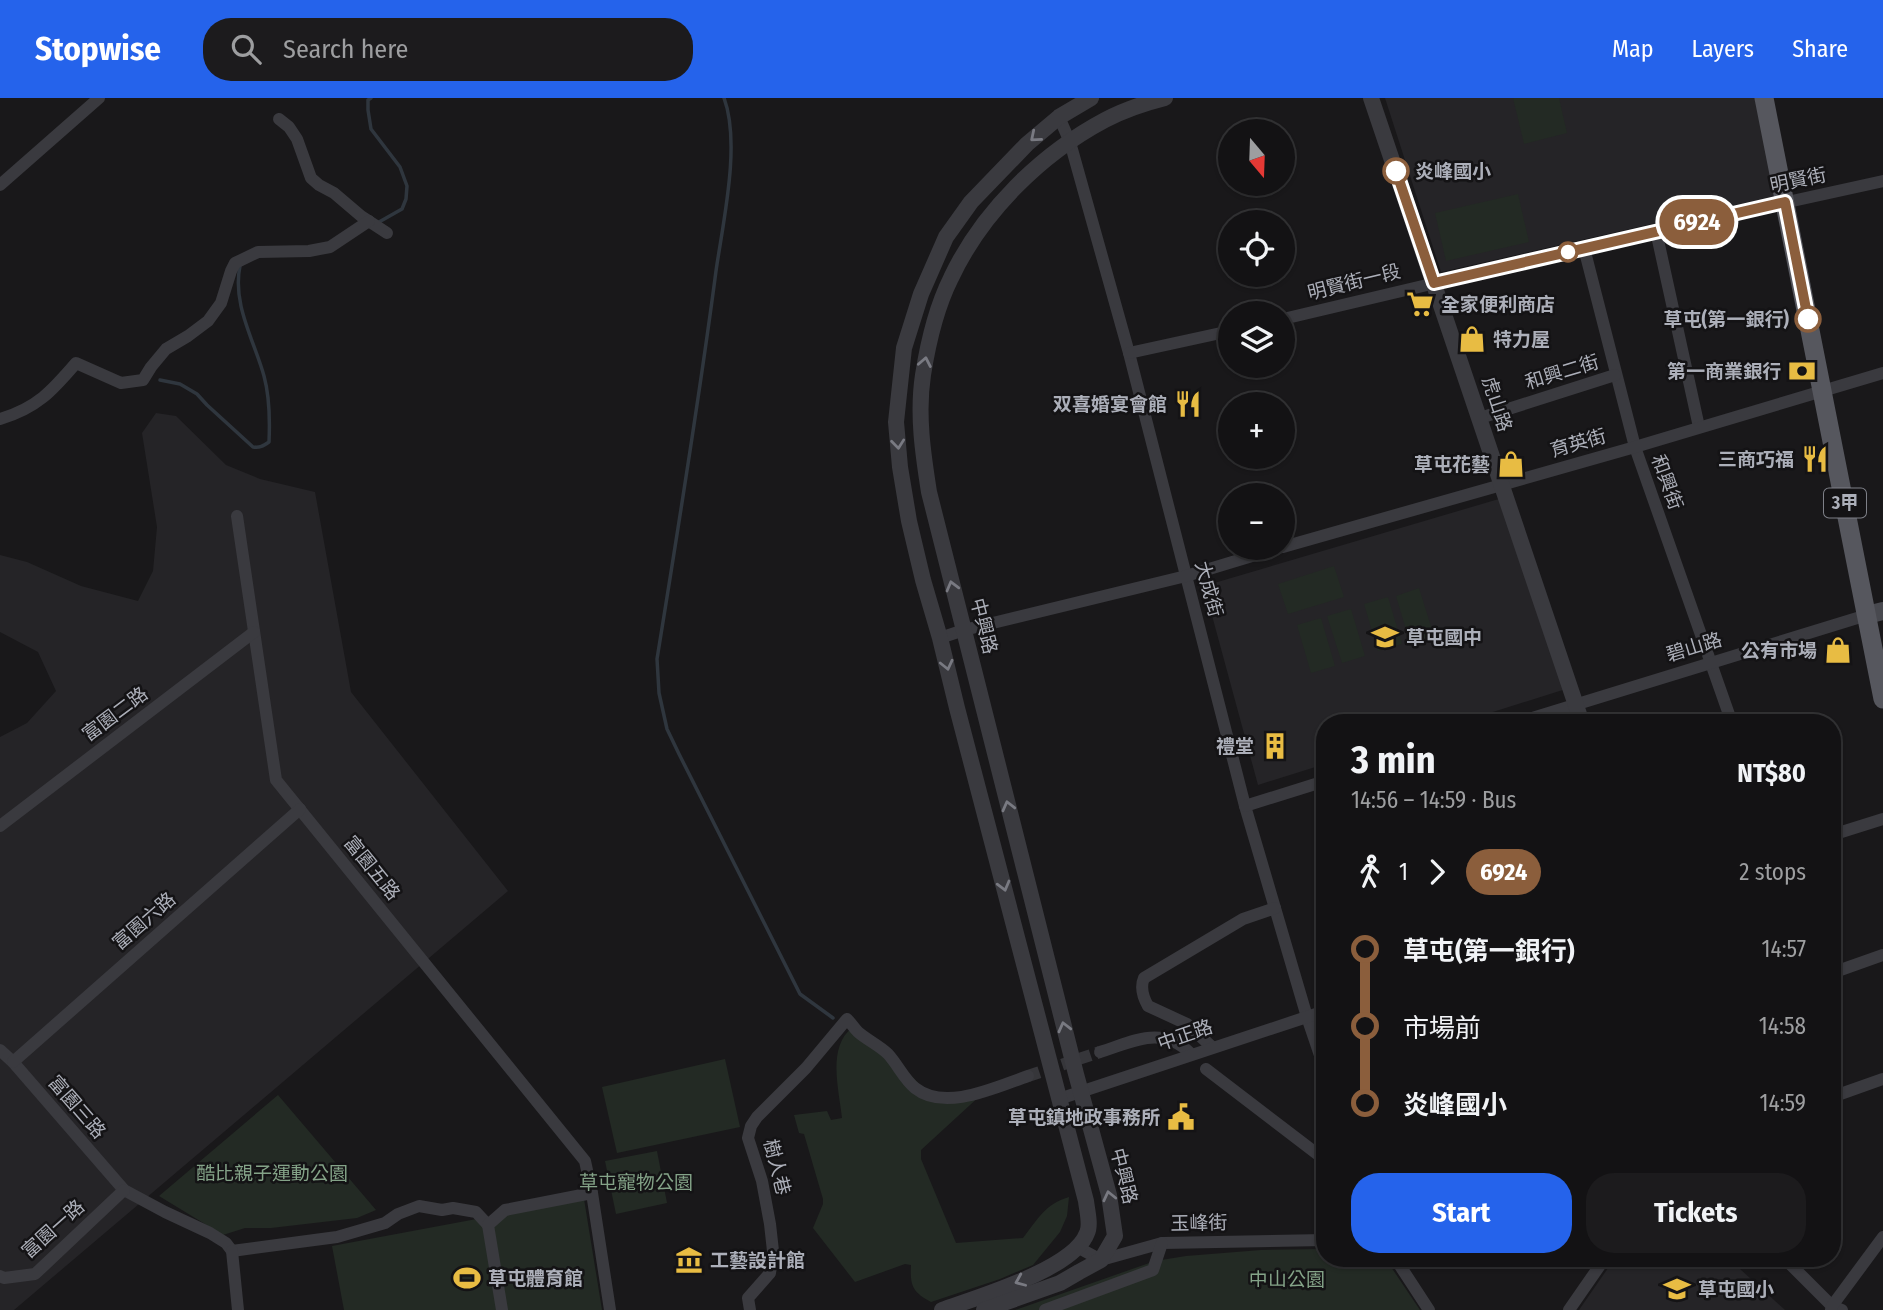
<!DOCTYPE html>
<html lang="en">
<head>
<meta charset="utf-8">
<style>
  body { margin:0; font-family:"Fira Sans Condensed","Noto Sans TC",sans-serif; background:#1c1b1d; color:#f1f3f6; height:100vh; display:flex; flex-direction:column; font-size:26px; white-space:nowrap }
  * { box-sizing:border-box; margin:0 }
  p { font-size:23px; color:#9d9ea0 }
  .icon { flex:none; width:38px; height:38px; fill:none; stroke:currentColor; stroke-width:2; stroke-linecap:round; stroke-linejoin:round }
  .map { position:relative; flex:1; overflow:hidden }
  .panel { position:absolute; left:1316px; top:616px; width:525px; height:553px; display:flex; flex-direction:column; background:#131214; border-radius:28px; box-shadow:0 2px 5px #0004,0 0 0 2px #323234 }
  .panel>* { flex:none }
  .badge { padding:0 14px; border-radius:23px; font-size:24px; line-height:46px }
  .needle { width:46px; rotate:161deg }
  .tools { position:absolute; left:1218px; top:21px; display:grid; gap:14px }
  .tools a { display:grid; place-items:center; width:77px; height:77px; border-radius:50%; background:#131214; box-shadow:0 2px 5px #0004,0 0 0 2px #323234; font-size:35px }
  .map>.badge { position:absolute; translate:-50% -50%; box-shadow:0 0 0 4px #fff }
  .legs { display:flex; align-items:center; gap:10px; height:77px; padding:0 35px; font-size:23px }
  .legs p { margin-inline-start:auto }
  .overview { display:flex; align-items:center; justify-content:space-between; height:119px; padding:0 35px }
  h1 { font-size:38px; font-weight:700; line-height:52px }
  .primary-button { display:flex; gap:14px; margin-top:auto; padding:14px 35px }
  .primary-button a { flex:1; height:80px; border-radius:28px; background:#2563eb; color:#fff; font-size:28px; font-weight:700; line-height:80px; text-align:center }
  .primary-button a+a { background:#1c1b1d; color:#f1f3f6 }
  ul { padding:0 35px; list-style:none }
  li { display:flex; align-items:center; gap:24px; height:77px; font-size:26px }
  li i { display:grid; place-items:center; width:10px; height:100%; margin:0 9px; background:currentColor }
  li i::after { content:''; width:18px; height:18px; margin:-9px; border:5px solid; border-radius:50%; background:#131214 }
  li p { margin-inline-start:auto }
  li:first-child i { background:linear-gradient(#0000 50%,currentColor 0) }
  li:last-child i { background:linear-gradient(currentColor 50%,#0000 0) }
  header { display:flex; align-items:center; gap:42px; box-sizing:border-box; height:98px; padding:0 35px; background:#2563eb; color:#fff }
  header strong { font-size:33px }
  nav { display:flex; gap:38px; margin-inline-start:auto; font-size:24px }
  .search { width:490px; height:63px; background:#1c1b1d; display:flex; align-items:center; gap:18px; box-sizing:border-box; padding:0 24px; border-radius:28px; color:#9d9ea0; font-size:26px }
  .map>svg:first-child { display:block }
  .built { fill:#252427 }
  .green { fill:#232a24 }
  .lines { fill:none; stroke-linecap:round; stroke-linejoin:round }
  .stream { stroke:#2f363e; stroke-width:3.5 }
  .minor-tunnel { stroke:#36363a; stroke-width:12; stroke-dasharray:12 6; stroke-linecap:butt }
  .minor { stroke:#3a3a3f; stroke-width:12 }
  .tertiary { stroke:#3a3a3f; stroke-width:16 }
  .secondary { stroke:#48494f; stroke-width:18 }
  .primary { stroke:#56575e; stroke-width:19 }
  .oneway { stroke:#797a82 }
  .line-1-casing { stroke:#fff; stroke-width:16 }
  .line-1 { stroke:#8b5e3c; stroke-width:10 }
  .stop-1-dot { fill:#fff; stroke:#8b5e3c; stroke-width:3.5 }
  .labels { text-anchor:middle; dominant-baseline:central; stroke-width:5; stroke-linejoin:round; paint-order:stroke }
  .shield { fill:#141315; stroke:#7e8088; stroke-width:2 }
  .shield-label { font-size:18px; font-weight:bold; fill:#acafb9 }
  .stop-label { font-size:19px; font-weight:bold; fill:#acafb9; stroke:#141315; text-anchor:start }
  .street-label { font-size:19px; fill:#acafb9; stroke:#141315 }
  .poi-label { font-size:19px; font-weight:bold; fill:#acafb9; stroke:#141315; text-anchor:end }
  .park-label { font-size:19px; fill:#84a388; stroke:#141315 }
</style>
</head>
<body>
<header>
<strong>Stopwise</strong>
<div class="search"><svg class="icon" aria-label="search" viewBox="0 0 24 24"><circle cx="10" cy="10" r="6"/><path d="M15 15l6 6"/></svg>Search here</div>
<nav><a>Map</a><a>Layers</a><a>Share</a></nav>
</header>
<div class="map">
<svg width="1883" height="1212" viewBox="0 0 1883 1212">
  <rect width="100%" height="100%" fill="#19181a"/>
  <g class="built">
    <polygon points="1385,0 1755,0 1775,98 1441,174"/>
    <polygon points="156,315 176,318 226,367 260,381 315,394 351,594 508,793 14,1212 0,1212 0,639 27,625 56,593 38,554 0,534 0,457 27,464 81,488 138,503 153,473 157,429 142,335"/>
    <polygon points="1509,398 1569,590 1458,625 1325,625 1325,666 1258,687 1204,488"/>
    <polygon points="1615,1160 1728,1160 1785,1212 1579,1212"/>
  </g>
  <g class="green">
    <polygon points="1513,0 1559,0 1567,35 1524,46"/>
    <polygon points="1518,96 1529,144 1446,163 1435,115"/>
    <polygon points="1334,468 1344,499 1288,516 1278,486"/>
    <polygon points="1419,490 1434,538 1410,545 1396,498"/>
    <polygon points="1388,499 1402,546 1378,553 1364,506"/>
    <polygon points="1351,511 1365,558 1342,565 1327,518"/>
    <polygon points="1321,520 1335,568 1311,575 1297,527"/>
    <path d="M852,930L901,967L930,997L982,996L921,1052V1061L956,1145L1023,1140C1038,1121 1045,1106 1069,1099L1067,1118L1060,1134L1033,1167L1000,1181L931,1204C912,1194 910,1187 911,1167L905,1166L855,1184L813,1130L823,1106V1101L804,1036L799,1035L794,1017L827,1013L831,1022L842,1020C839,992 827,949 852,930Z"/>
    <polygon points="725,961 740,1029 617,1055 602,989"/>
    <polygon points="278,997 376,1112 357,1120 271,1130 245,1130 223,1137 159,1098"/>
    <polygon points="657,1053 667,1105 616,1116 605,1063"/>
    <polygon points="584,1101 602,1212 344,1212 332,1148"/>
    <polygon points="1325,1151 1325,1160 1385,1160 1420,1212 1015,1212 1155,1163 1186,1158 1261,1152"/>
  </g>
  <g class="lines">
    <g class="stream">
      <polyline points="371,0 368,2 368,12 371,31 400,69 407,88 406,101 402,111 379,124"/>
      <path d="M724,0C741,46 723,124 716,173C699,303 678,432 657,561L659,595L667,631L679,656L800,896L833,920"/>
      <path d="M160,282L180,286L197,296L207,307L253,349C260,350 263,348 269,344C270,322 270,300 264,278C254,242 232,206 240,168"/>
    </g>
    <polyline class="minor-tunnel" points="1028,978 1100,954"/>
    <g class="minor">
      <polyline points="1059,19 1070,44 1129,255 1245,708 1307,919 1325,972"/>
      <polyline points="279,21 289,29 297,41 311,80 319,87 334,95 361,118 387,135"/>
      <polyline points="0,87 99,0"/>
      <polyline points="1656,133 1699,329"/>
      <polyline points="1584,150 1635,349 1732,625"/>
      <polyline points="1283,221 1656,133 1883,83"/>
      <polyline points="1129,255 1230,233"/>
      <polyline points="1480,320 1615,277"/>
      <path d="M0,321C37,310 52,293 76,265L121,285L143,282L151,269L166,251L188,238L208,223L221,205L231,173L235,165L258,154L309,153L330,149L369,123"/>
      <polyline points="237,418 276,682 585,1063 592,1095"/>
      <polyline points="1283,449 1635,349 1883,275"/>
      <polyline points="940,540 964,532 1186,478 1279,450"/>
      <polyline points="1516,625 1867,517"/>
      <polyline points="1245,708 1325,683"/>
      <polyline points="0,728 254,534"/>
      <polyline points="1832,737 1883,721"/>
      <polyline points="1832,875 1883,857"/>
      <path d="M1212,949L1187,926L1148,908C1143,899 1140,889 1144,880L1243,821L1275,810"/>
      <polyline points="0,952 13,964 124,1092 165,1114 210,1135 226,1145 232,1153 337,1139 385,1125 398,1116 419,1108 442,1112 453,1110 476,1114 488,1127"/>
      <path d="M1100,954C1133,944 1162,926 1191,956"/>
      <polyline points="13,964 300,711"/>
      <polyline points="1206,971 1325,1062"/>
      <polyline points="1832,999 1883,981"/>
      <polyline points="1059,1001 1325,913"/>
      <polyline points="1079,1150 1101,1162 1162,1145 1325,1142"/>
      <polyline points="232,1153 238,1212"/>
      <polyline points="1395,1160 1429,1212"/>
      <polyline points="1784,1160 1832,1208 1842,1212"/>
      <polyline points="0,1178 4,1180 35,1176 124,1092"/>
      <polyline points="502,1212 488,1127 505,1112 592,1095 610,1212"/>
      <path d="M750,1212L748,1200L770,1175L773,1153L770,1126L762,1083L748,1040L751,1028L757,1019L806,970L847,921C851,925 854,930 858,934C867,942 879,947 888,956C898,967 904,981 915,990C945,1014 996,989 1028,978"/>
      <polyline points="1045,1212 1153,1172 1162,1145"/>
      <polyline points="1569,1212 1605,1160"/>
      <polyline points="1831,1212 1832,1208 1883,1139"/>
    </g>
    <g class="tertiary">
      <polyline points="1371,0 1582,625"/>
      <path d="M942,1212C978,1199 1074,1171 1087,1135C1091,1127 1087,1112 1086,1103L957,610L940,540L923,482L909,423L900,369L896,324L904,250L921,196L946,139L971,104L1027,46L1059,19L1091,0"/>
      <path d="M984,1212L1060,1185L1079,1174L1101,1162L1115,1138L1109,1097L1076,976L929,394C923,356 917,316 923,277C928,245 936,210 951,180C982,114 1041,56 1105,22C1124,12 1145,5 1165,0"/>
    </g>
    <polyline class="secondary" points="1867,517 1883,513"/>
    <polyline class="primary" points="1764,0 1883,601"/>
  </g>
  <defs><path id="oneway-chevron" d="M-2-3.5L2.5 0L-2 3.5" fill="none" stroke-width="1.6" stroke-linecap="round" stroke-linejoin="round" transform="scale(1.75)"/></defs>
  <g class="oneway">
    <use href="#oneway-chevron" transform="translate(1035 39) rotate(140)"/>
    <use href="#oneway-chevron" transform="translate(925 264) rotate(-79)"/>
    <use href="#oneway-chevron" transform="translate(898 346) rotate(84)"/>
    <use href="#oneway-chevron" transform="translate(952 488) rotate(-105)"/>
    <use href="#oneway-chevron" transform="translate(947 567) rotate(77)"/>
    <use href="#oneway-chevron" transform="translate(1008 708) rotate(-104)"/>
    <use href="#oneway-chevron" transform="translate(1004 788) rotate(75)"/>
    <use href="#oneway-chevron" transform="translate(1064 929) rotate(-104)"/>
    <use href="#oneway-chevron" transform="translate(1109 1098) rotate(-103)"/>
    <use href="#oneway-chevron" transform="translate(1020 1183) rotate(157)"/>
  </g>
  <g class="lines">
    <defs>
      <polyline id="line-1" points="1396,73 1434,185 1785,104 1808,221"/>
    </defs>
    <use href="#line-1" class="line-1-casing"/>
    <use href="#line-1" class="line-1"/>
  </g>
  <defs>
    <symbol id="supermarket-bare" viewBox="-9 -9 18 18"><path d="M-6-5.5h2.5l.6 2H6L4.5 2H-2.5L-4.4-4H-6ZM-1.5 3.2a1.3 1.3 0 1 0 .1 0ZM3 3.2a1.3 1.3 0 1 0 .1 0Z" fill="#e8bc43" stroke="#141315" stroke-width="2.5" paint-order="stroke"/></symbol>
    <symbol id="shop-bare" viewBox="-9 -9 18 18"><path d="M-5-2.5h2.3a2.7 3.5 0 0 1 5.4 0H5L5.5 6h-11ZM-1.5-2.5h3a1.5 2.3 0 0 0-3 0Z" fill="#e8bc43" stroke="#141315" stroke-width="2.5" paint-order="stroke"/></symbol>
    <symbol id="bank-bare" viewBox="-9 -9 18 18"><path d="M-6-4H6V4H-6ZM0-2.3a2.3 2.3 0 1 0 0 4.6a2.3 2.3 0 1 0 0-4.6Z" fill="#e8bc43" stroke="#141315" stroke-width="2.5" paint-order="stroke"/></symbol>
    <symbol id="restaurant-bare" viewBox="-9 -9 18 18"><path d="M-5-6h1v4h1v-4h1v4h1v-4h1v5L-1.5 .5V6h-2V.5L-5-1ZM5-6V6H3V1.5H1.5Q1.5-4 5-6Z" fill="#e8bc43" stroke="#141315" stroke-width="2.5" paint-order="stroke"/></symbol>
    <symbol id="school-bare" viewBox="-9 -9 18 18"><path d="M0-5L7-2L0 1L-7-2ZM-4 1L0 2.5L4 1V4Q0 6-4 4Z" fill="#e8bc43" stroke="#141315" stroke-width="2.5" paint-order="stroke"/></symbol>
    <symbol id="building-bare" viewBox="-9 -9 18 18"><path d="M-4-6H4V6H1V3H-1V6H-4ZM-2.5-4.3h1.7v1.8h-1.7ZM.8-4.3h1.7v1.8H.8ZM-2.5-1h1.7V.8h-1.7ZM.8-1h1.7V.8H.8Z" fill="#e8bc43" stroke="#141315" stroke-width="2.5" paint-order="stroke"/></symbol>
    <symbol id="civic-bare" viewBox="-9 -9 18 18"><path d="M-.6-6.5H3V-4.5H.6V-3L4-1V1h2V6H-6V1h2V-1L-.6-3ZM-1.2 2.5V6h2.4V2.5Z" fill="#e8bc43" stroke="#141315" stroke-width="2.5" paint-order="stroke"/></symbol>
    <symbol id="museum-bare" viewBox="-9 -9 18 18"><path d="M0-6L6-3V-2H-6V-3ZM-5-1h2V3h-2ZM-1-1h2V3h-2ZM3-1h2V3H3ZM-6 4H6V6H-6Z" fill="#e8bc43" stroke="#141315" stroke-width="2.5" paint-order="stroke"/></symbol>
    <symbol id="stadium-bare" viewBox="-9 -9 18 18"><path d="M0-5a6.5 5 0 1 0 0 10a6.5 5 0 1 0 0-10ZM-3.5-1.8h7v3.6h-7Z" fill="#e8bc43" stroke="#141315" stroke-width="2.5" paint-order="stroke"/></symbol>
  </defs>
  <g fill-rule="evenodd">
    <use href="#supermarket-bare" x="1401" y="187" width="38" height="38"/>
    <use href="#shop-bare" x="1453" y="222" width="38" height="38"/>
    <use href="#bank-bare" x="1783" y="254" width="38" height="38"/>
    <use href="#restaurant-bare" x="1169" y="287" width="38" height="38"/>
    <use href="#restaurant-bare" x="1796" y="342" width="38" height="38"/>
    <use href="#shop-bare" x="1492" y="347" width="38" height="38"/>
    <use href="#school-bare" x="1366" y="520" width="38" height="38"/>
    <use href="#shop-bare" x="1819" y="533" width="38" height="38"/>
    <use href="#building-bare" x="1256" y="629" width="38" height="38"/>
    <use href="#civic-bare" x="1162" y="1000" width="38" height="38"/>
    <use href="#museum-bare" x="670" y="1143" width="38" height="38"/>
    <use href="#stadium-bare" x="448" y="1161" width="38" height="38"/>
    <use href="#school-bare" x="1658" y="1172" width="38" height="38"/>
  </g>
  <g class="stop-1-dot">
    <circle cx="1396" cy="73" r="12"/>
    <circle cx="1568" cy="154" r="9"/>
    <circle cx="1808" cy="221" r="12"/>
  </g>
  <g class="labels">
    <rect class="shield" x="1824" y="390.5" width="42" height="29" rx="5"/>
    <g class="shield-label">
      <text x="1845" y="405">3甲</text>
    </g>
    <g class="stop-label">
      <text x="1415" y="73">炎峰國小</text>
      <text x="1789" y="221" text-anchor="end">草屯(第一銀行)</text>
    </g>
    <g class="street-label">
      <text transform="translate(1798 82) rotate(-12)">明賢街</text>
      <text transform="translate(1354 184) rotate(-14)">明賢街一段</text>
      <text transform="translate(1562 274) rotate(-17)">和興二街</text>
      <text transform="translate(1497 306) rotate(72)">虎山路</text>
      <text transform="translate(1578 345) rotate(-16)">育英街</text>
      <text transform="translate(1667 384) rotate(70)">和興街</text>
      <text transform="translate(1209 491) rotate(75)">大成街</text>
      <text transform="translate(984 528) rotate(76)">中興路</text>
      <text transform="translate(1694 549) rotate(-17)">碧山路</text>
      <text transform="translate(115 616) rotate(-37)">富園二路</text>
      <text transform="translate(372 770) rotate(51)">富園五路</text>
      <text transform="translate(144 823) rotate(-41)">富園六路</text>
      <text transform="translate(1185 937) rotate(-19)">中正路</text>
      <text transform="translate(77 1009) rotate(49)">富園三路</text>
      <text transform="translate(777 1069) rotate(76)">樹人巷</text>
      <text transform="translate(1124 1078) rotate(76)">中興路</text>
      <text transform="translate(1199 1125) rotate(-1)">玉峰街</text>
      <text transform="translate(53 1131) rotate(-42)">富園一路</text>
    </g>
    <g class="poi-label">
      <text x="1441" y="206" text-anchor="start">全家便利商店</text>
      <text x="1493" y="241" text-anchor="start">特力屋</text>
      <text x="1781" y="273">第一商業銀行</text>
      <text x="1167" y="306">双喜婚宴會館</text>
      <text x="1794" y="361">三商巧福</text>
      <text x="1490" y="366">草屯花藝</text>
      <text x="1406" y="539" text-anchor="start">草屯國中</text>
      <text x="1817" y="552">公有市場</text>
      <text x="1254" y="648">禮堂</text>
      <text x="1160" y="1019">草屯鎮地政事務所</text>
      <text x="710" y="1162" text-anchor="start">工藝設計館</text>
      <text x="488" y="1180" text-anchor="start">草屯體育館</text>
      <text x="1698" y="1191" text-anchor="start">草屯國小</text>
    </g>
    <g class="park-label">
      <text x="272" y="1075">酷比親子運動公園</text>
      <text x="636" y="1084">草屯寵物公園</text>
      <text x="1287" y="1181">中山公園</text>
    </g>
  </g>
</svg>
<div class="tools">
<a><svg class="needle" viewBox="-14 -14 28 28"><path d="M0-13l5 13h-10z" fill="#e53935"/><path d="M0 13l5-13h-10z" fill="#9d9ea0"/></svg></a>
<a><svg class="icon" aria-label="locate" viewBox="0 0 24 24"><circle cx="12" cy="12" r="6"/><path d="M12 2v4M12 18v4M2 12h4M18 12h4"/></svg></a>
<a><svg class="icon" aria-label="layers" viewBox="0 0 24 24"><path d="M12 4l9 5-9 5-9-5zM3 14l9 5 9-5"/></svg></a>
<a>+</a>
<a>−</a>
</div>
<b class="badge" style="left:1697px;top:124px;background:#8b5e3c;color:#fff">6924</b>
<section class="panel">
<div class="overview"><div><h1>3 min</h1><p>14:56 – 14:59 · Bus</p></div><b>NT$80</b></div>
<div class="legs"><svg class="icon" aria-label="walk" viewBox="0 0 24 24"><circle cx="13" cy="4" r="2"/><path d="M13 8l-2 6 4 7M11 14l-3 7M7 12l3-4h3l4 4"/></svg>1<svg class="icon" aria-label="forward" viewBox="0 0 24 24"><path d="M9 5l7 7-7 7"/></svg><b class="badge" style="background:#8b5e3c;color:#fff">6924</b><p>2 stops</p></div>
<ul>
<li><i style="color:#8b5e3c"></i><b>草屯(第一銀行)</b><p>14:57</p></li>
<li><i style="color:#8b5e3c"></i><span>市場前</span><p>14:58</p></li>
<li><i style="color:#8b5e3c"></i><b>炎峰國小</b><p>14:59</p></li>
</ul>
<div class="primary-button"><a>Start</a><a>Tickets</a></div>
</section>
</div>
</body>
</html>
